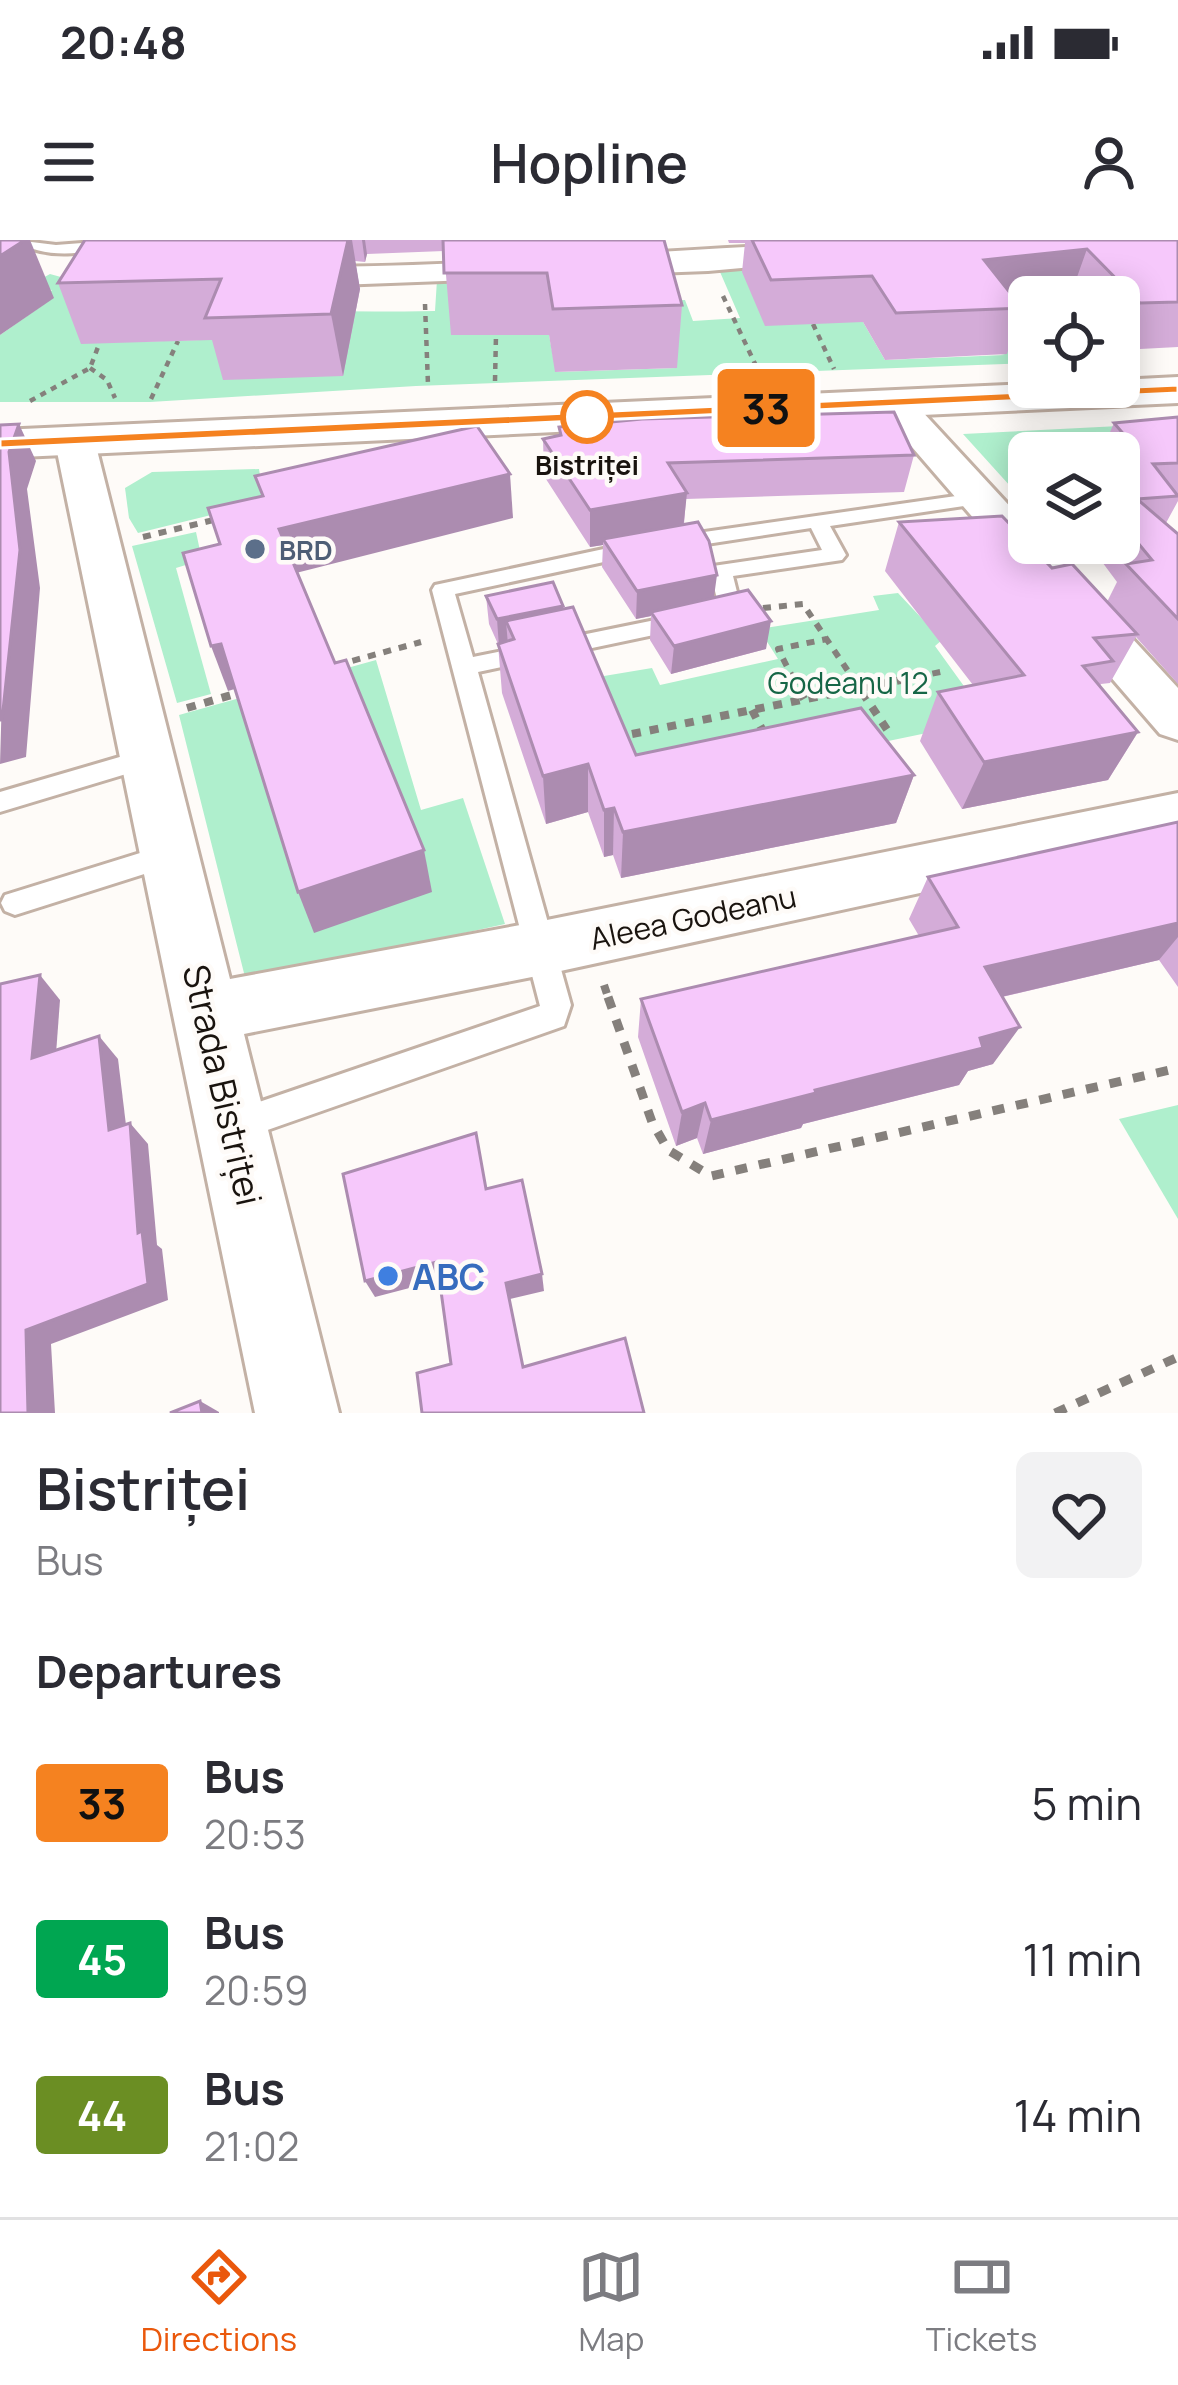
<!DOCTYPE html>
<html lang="en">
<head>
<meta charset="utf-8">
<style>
  body { margin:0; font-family:Manrope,sans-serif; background:#f2f2f3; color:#2b2b33; height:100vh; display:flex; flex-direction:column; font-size:45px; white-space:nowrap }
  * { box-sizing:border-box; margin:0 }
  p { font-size:39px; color:#7c7c81 }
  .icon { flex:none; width:66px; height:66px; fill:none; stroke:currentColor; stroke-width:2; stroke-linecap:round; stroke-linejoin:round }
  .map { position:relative; height:1173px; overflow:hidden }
  .sheet { display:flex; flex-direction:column; background:#fff; flex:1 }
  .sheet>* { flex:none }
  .badge { padding:0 24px; border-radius:9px; font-size:42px; line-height:78px }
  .tools { position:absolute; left:1008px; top:36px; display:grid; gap:24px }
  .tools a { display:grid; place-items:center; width:132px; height:132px; border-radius:18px; background:#fff; box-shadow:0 6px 30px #0003; font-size:60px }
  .map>.badge { position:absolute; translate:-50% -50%; box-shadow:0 0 0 6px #fff }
  h2 { padding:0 36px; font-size:45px; line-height:108px }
  .round { display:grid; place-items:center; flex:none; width:126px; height:126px; border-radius:18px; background:#f2f2f3 }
  .overview { display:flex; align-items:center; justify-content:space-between; height:204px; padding:0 36px }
  h1 { font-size:57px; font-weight:600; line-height:90px }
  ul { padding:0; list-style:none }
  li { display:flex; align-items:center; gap:36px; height:156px; padding:0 36px }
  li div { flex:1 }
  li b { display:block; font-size:45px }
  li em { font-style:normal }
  li .badge { min-width:132px; font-weight:700; text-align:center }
  .status { display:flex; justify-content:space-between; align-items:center; height:84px; padding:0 60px; background:#fff; direction:ltr }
  .status svg { height:33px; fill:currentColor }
  header { display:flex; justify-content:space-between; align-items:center; height:156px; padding:0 36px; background:#fff; font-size:54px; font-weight:600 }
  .dock { display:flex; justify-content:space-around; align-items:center; height:168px; border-top:3px solid #e1e1e2; background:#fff; font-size:33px; color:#7c7c81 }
  .dock a { display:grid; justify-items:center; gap:6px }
  .dock .active { color:#ea580c }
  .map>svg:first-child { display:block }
  .green { fill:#afefcd; fill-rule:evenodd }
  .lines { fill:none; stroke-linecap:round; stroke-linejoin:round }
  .lane-casing { stroke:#c3b1a5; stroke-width:6 }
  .street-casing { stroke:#c3b1a5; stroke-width:6 }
  .secondary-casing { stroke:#c3b1a5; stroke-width:6 }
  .path-far3 { stroke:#85807c; stroke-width:4.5; stroke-dasharray:6 6; stroke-linecap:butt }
  .path-far2 { stroke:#85807c; stroke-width:6; stroke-dasharray:8 8; stroke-linecap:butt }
  .path-far1 { stroke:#85807c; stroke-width:8; stroke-dasharray:9 9; stroke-linecap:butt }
  .path { stroke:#85807c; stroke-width:9; stroke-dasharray:12 12; stroke-linecap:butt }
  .lane { fill:#fff; fill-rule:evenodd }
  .street { fill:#fff; fill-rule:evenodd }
  .secondary { fill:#fff; fill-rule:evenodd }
  .wall { fill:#d4acd8 }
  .shaded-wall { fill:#ac8cb0 }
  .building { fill:#f6c8fb; stroke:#ac8cb0; stroke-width:3 }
  .line { fill:#f58220; stroke:#fff; stroke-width:3 }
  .stop-dot { fill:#fff; stroke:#f58220; stroke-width:6 }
  .service-dot { fill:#5c6f8a; stroke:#fefbf8; stroke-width:4.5 }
  .shop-dot { fill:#3f7fe0; stroke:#fefbf8; stroke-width:4.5 }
  .labels { text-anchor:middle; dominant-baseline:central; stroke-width:9; stroke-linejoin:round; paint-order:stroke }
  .far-stop-label { font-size:27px; font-weight:bold; fill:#19130e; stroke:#fefbf8 }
  .far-service-label { font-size:27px; font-weight:bold; fill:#4e5e75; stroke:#fefbf8; text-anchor:start }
  .park-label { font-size:30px; fill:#166646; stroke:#fefbf8 }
  .street-label { font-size:30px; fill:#19130e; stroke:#fefbf8 }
  .near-street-label { font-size:36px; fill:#19130e; stroke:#fefbf8 }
  .near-shop-label { font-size:36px; font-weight:bold; fill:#366cbe; stroke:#fefbf8; text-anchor:start }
</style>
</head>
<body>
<div class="status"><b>20:48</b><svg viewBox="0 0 49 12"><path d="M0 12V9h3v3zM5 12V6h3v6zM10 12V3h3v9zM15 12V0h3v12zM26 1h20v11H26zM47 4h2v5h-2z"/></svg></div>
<header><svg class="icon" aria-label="menu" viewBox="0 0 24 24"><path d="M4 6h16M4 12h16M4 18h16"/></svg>Hopline<svg class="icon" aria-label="person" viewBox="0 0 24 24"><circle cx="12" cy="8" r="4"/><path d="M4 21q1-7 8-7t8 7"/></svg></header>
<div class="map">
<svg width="1178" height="1173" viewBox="0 0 1178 1173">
  <rect width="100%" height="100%" fill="#fefbf8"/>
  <g class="green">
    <path d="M876,15L980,64L1029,62V123L416,146L150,162H0V95L53,58L47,55L52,50L0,43L39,40L50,34C175,71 305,73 435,71L437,40L563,37L572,66L685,60L693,81L740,78L717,25ZM663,70L676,128L556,132L549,95ZM353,82L342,136L238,99L127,102ZM863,82L1005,115L885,120Z"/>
    <polygon points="1178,183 1119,213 1029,213 1029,267 963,194"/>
    <polygon points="259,229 264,262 138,293 129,278 125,248 152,232"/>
    <polygon points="196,292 202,320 176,328 211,454 177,463 132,306"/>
    <polygon points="898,353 942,400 935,406 979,467 999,478 638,553 592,438 652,428 660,445 778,419 759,389 879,370 873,356"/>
    <polygon points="376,420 421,570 463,558 505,684 246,741 179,475"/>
    <polygon points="1178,865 1178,979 1119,879"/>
  </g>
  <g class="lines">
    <defs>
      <g id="lane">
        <path d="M15,0L56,5L121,0C92,16 43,20 15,0Z"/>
        <path d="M977,253L984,255V263L830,286L846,315L842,320L733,336L742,372L739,377L478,432L571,765L564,786L233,902L221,897L216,886L221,875L540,766L432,350L435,345L641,301ZM811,288L822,310L713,326L710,331L719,367L473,417L455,354L641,314Z"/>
        <polygon points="147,509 160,518 156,525 0,572 0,552"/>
        <polygon points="169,604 179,607 183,615 179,623 15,675 5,671 1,663 5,655"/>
      </g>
      <g id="street">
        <path d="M186,0C226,0 213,10 243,19C264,26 294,27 316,27C534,26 751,0 968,0L953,9L708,31L311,46L225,35L200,21Z"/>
        <polygon points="893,151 906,154 1029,287 1029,303 1044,303 1178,448 1178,500 1160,494 880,170 874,162 880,154"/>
        <polygon points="75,190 89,194 95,202 230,739 542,681 1178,553 1178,597 542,735 244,794 339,1173 255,1173 55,202 61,194"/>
      </g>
      <polygon id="secondary" points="1178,137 1178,163 0,218 0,190 1029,144 1119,147 1119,140"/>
    </defs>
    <use href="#lane" class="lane-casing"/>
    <use href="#street" class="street-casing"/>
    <use href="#secondary" class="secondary-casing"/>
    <g class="path-far3">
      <polyline points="723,56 758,130"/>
      <polyline points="425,64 428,145"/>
      <polyline points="813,84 834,129"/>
      <polyline points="90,128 107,140 115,158"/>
      <polyline points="495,141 496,95"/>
      <polyline points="151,159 178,101"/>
      <polyline points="30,161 90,128 103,94"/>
    </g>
    <g class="path-far2">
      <polyline points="143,297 222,278"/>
      <polyline points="763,368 803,364 854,440"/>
      <polyline points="337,425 421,402"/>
      <polyline points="794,440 778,409 827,399"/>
      <polyline points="901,440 945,431"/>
    </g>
    <g class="path-far1">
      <polyline points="792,437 804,459"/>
      <polyline points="852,437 890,494"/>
      <polyline points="187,468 242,452"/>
      <polyline points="752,470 765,495"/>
      <polyline points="632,494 916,437"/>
      <polyline points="604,745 609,760"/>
    </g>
    <g class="path">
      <polyline points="608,757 652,882 668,910 711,936 1178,828"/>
      <polyline points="1055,1173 1178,1117"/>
    </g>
    <use href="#lane" class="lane"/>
    <use href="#street" class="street"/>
    <use href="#secondary" class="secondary"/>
  </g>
  <g class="wall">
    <polygon points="85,0 664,0 682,65 677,128 555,132 549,95 451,95 444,11 367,14 365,22 355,21 360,49 343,136 223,140 212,100 81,104 58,43"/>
    <polygon points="728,0 1178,0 1178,107 1121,110 1119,107 1119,57 1074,57 1071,54 1029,57 1016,60 1022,68 1007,114 885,120 863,82 765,86 742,32 745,3 729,3"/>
    <polygon points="1178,177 1178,261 1166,283 1178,294 1178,444 1136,397 1110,443 1101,444 1100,446 1138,492 1108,540 962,569 920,501 938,452 973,445 885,331 899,282 1052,328 1107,362 1117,342 1088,303 1119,303 1119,213 1052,213 1056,203 1107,199 1114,183"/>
    <polygon points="559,187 914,215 904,252 686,259 684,284 714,358 766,409 671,434 650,400 651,376 636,379 602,327 603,305 590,307 544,236 543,199 559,196"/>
    <polygon points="486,356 563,366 636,515 914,535 896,583 621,638 613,615 604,617 588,572 546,584 502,453 498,404 489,384"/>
    <polygon points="1178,582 1178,747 1159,720 1002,757 993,824 968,831 959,845 803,884 801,888 703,914 697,898 676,906 638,797 641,759 919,696 909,679 928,637"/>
  </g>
  <g class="shaded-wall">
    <polygon points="25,0 30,0 54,58 0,95 0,16"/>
    <polygon points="348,0 352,0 360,49 343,136 331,74"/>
    <polygon points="362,0 365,0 367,14 365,22"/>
    <polygon points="1087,9 1071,54 1029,57 1029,59 971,65 984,20"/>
    <polygon points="19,184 36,221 27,249 40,348 26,517 0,524 9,212"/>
    <polygon points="510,234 513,278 292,334 279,289"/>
    <polygon points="687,253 683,290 603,299 603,305 590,307 590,270"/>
    <polygon points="717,335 713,364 651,372 651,376 636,379 637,351"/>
    <polygon points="563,366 564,394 506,381 508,405 499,407 497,379"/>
    <polygon points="771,381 766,409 671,434 674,406"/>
    <polygon points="221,404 238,448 228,451 211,406"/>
    <polygon points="1138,492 1108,540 962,569 984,522"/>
    <polygon points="588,524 588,572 546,584 543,536"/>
    <polygon points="914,535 896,583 621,638 623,592"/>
    <polygon points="614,568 613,615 604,617 604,570"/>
    <polygon points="424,610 432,652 314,693 298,652"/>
    <polygon points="1178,683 1178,697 1159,720 962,766 985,727"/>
    <polygon points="40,735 60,760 54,841 32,818"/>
    <polygon points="1020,787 993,824 968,831 959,845 803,884 801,888 703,914 711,880 815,850 980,798"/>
    <polygon points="99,796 118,819 129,910 109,890"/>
    <polygon points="705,863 697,898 676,906 682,872"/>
    <polygon points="130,883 148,904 157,1005 162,1009 168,1060 51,1104 55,1173 28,1173 26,1090 138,993"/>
    <polygon points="437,1022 444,1039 375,1057 365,1041"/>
    <polygon points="542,1034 544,1051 510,1059 506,1043"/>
    <polygon points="200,1161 219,1172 219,1173 202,1173"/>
  </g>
  <g class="building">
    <polygon points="0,0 25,0 0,16"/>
    <polygon points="85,0 348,0 331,74 205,78 221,39 58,43"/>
    <polygon points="443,0 664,0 682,65 553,69 547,33 444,33"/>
    <polygon points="752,0 1178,0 1178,62 1140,63 1087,9 984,20 1022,68 896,73 872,36 771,40"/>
    <polygon points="894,172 914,215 668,223 687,253 590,270 543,199 561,195 559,187 642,179"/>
    <polygon points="1178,177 1178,223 1153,224 1178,256 1137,259 1178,294 1178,379 1126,324 1152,320 1119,280 1119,213 1064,213 1056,203 1127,198 1114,183"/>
    <polygon points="19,184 9,212 20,310 2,480 0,480 0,185"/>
    <polygon points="477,186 510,234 279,289 335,423 346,420 424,610 298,652 221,404 211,406 183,313 220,304 208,268 263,256 255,236"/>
    <polygon points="1002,276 1052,328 1072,324 1137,394 1094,398 1113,421 1083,426 1138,492 984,522 938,452 1024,435 899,282"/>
    <polygon points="698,282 709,301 717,335 637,351 603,299"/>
    <polygon points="553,342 563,366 497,379 486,356"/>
    <polygon points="748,350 771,381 674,406 651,372"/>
    <polygon points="573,367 636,515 861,468 914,535 623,592 614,568 604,570 588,524 543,536 498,404 514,399 506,381"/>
    <polygon points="1178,582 1178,683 985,727 1020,787 980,798 983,808 815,850 816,853 711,880 705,863 682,872 641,759 958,687 928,637"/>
    <polygon points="40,735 32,818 99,796 109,890 130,883 138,993 142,991 148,1044 26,1090 28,1173 0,1173 0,744"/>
    <polygon points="476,893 486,949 522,940 542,1034 506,1043 523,1127 625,1098 644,1173 422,1173 417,1133 451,1124 437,1022 365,1041 343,934"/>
    <polygon points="200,1161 202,1173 170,1173"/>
  </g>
  <polygon class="line" points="1178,145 1178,153 0,208 0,199"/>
  <circle class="stop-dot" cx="587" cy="177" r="24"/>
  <circle class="service-dot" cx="255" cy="309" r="12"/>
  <circle class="shop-dot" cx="388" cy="1036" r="12"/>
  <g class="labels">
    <g class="far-stop-label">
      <text x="587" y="224">Bistriței</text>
    </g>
    <g class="far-service-label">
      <text x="279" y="309">BRD</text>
    </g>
    <g class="park-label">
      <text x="848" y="442">Godeanu 12</text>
    </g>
    <g class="street-label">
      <text transform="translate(693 677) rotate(-12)">Aleea Godeanu</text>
    </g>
    <g class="near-street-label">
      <text transform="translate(223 845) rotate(77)">Strada Bistriței</text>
    </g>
    <g class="near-shop-label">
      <text x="412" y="1036">ABC</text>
    </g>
  </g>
</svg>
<div class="tools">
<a><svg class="icon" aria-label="locate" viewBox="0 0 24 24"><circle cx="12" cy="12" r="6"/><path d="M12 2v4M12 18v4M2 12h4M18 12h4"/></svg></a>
<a><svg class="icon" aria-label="layers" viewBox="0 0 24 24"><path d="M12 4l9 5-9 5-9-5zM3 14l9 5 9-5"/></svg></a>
</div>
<b class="badge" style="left:766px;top:168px;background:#f58220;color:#111">33</b>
</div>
<section class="sheet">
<div class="overview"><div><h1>Bistriței</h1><p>Bus</p></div><a class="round"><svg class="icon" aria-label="heart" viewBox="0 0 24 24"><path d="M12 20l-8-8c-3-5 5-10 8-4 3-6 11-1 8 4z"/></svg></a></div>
<h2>Departures</h2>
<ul>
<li><span class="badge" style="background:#f58220;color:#111">33</span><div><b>Bus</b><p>20:53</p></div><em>5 min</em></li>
<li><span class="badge" style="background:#00a651;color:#fff">45</span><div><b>Bus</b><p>20:59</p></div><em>11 min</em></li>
<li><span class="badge" style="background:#6b8e23;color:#fff">44</span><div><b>Bus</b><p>21:02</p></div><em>14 min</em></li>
</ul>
</section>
<nav class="dock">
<a class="active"><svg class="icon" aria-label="directions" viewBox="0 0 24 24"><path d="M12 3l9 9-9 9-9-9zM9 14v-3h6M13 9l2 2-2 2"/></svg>Directions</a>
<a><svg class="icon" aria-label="map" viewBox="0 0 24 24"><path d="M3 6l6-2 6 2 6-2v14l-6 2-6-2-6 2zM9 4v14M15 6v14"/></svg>Map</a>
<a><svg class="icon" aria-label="tickets" viewBox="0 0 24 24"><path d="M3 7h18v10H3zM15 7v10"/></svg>Tickets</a>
</nav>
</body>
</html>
